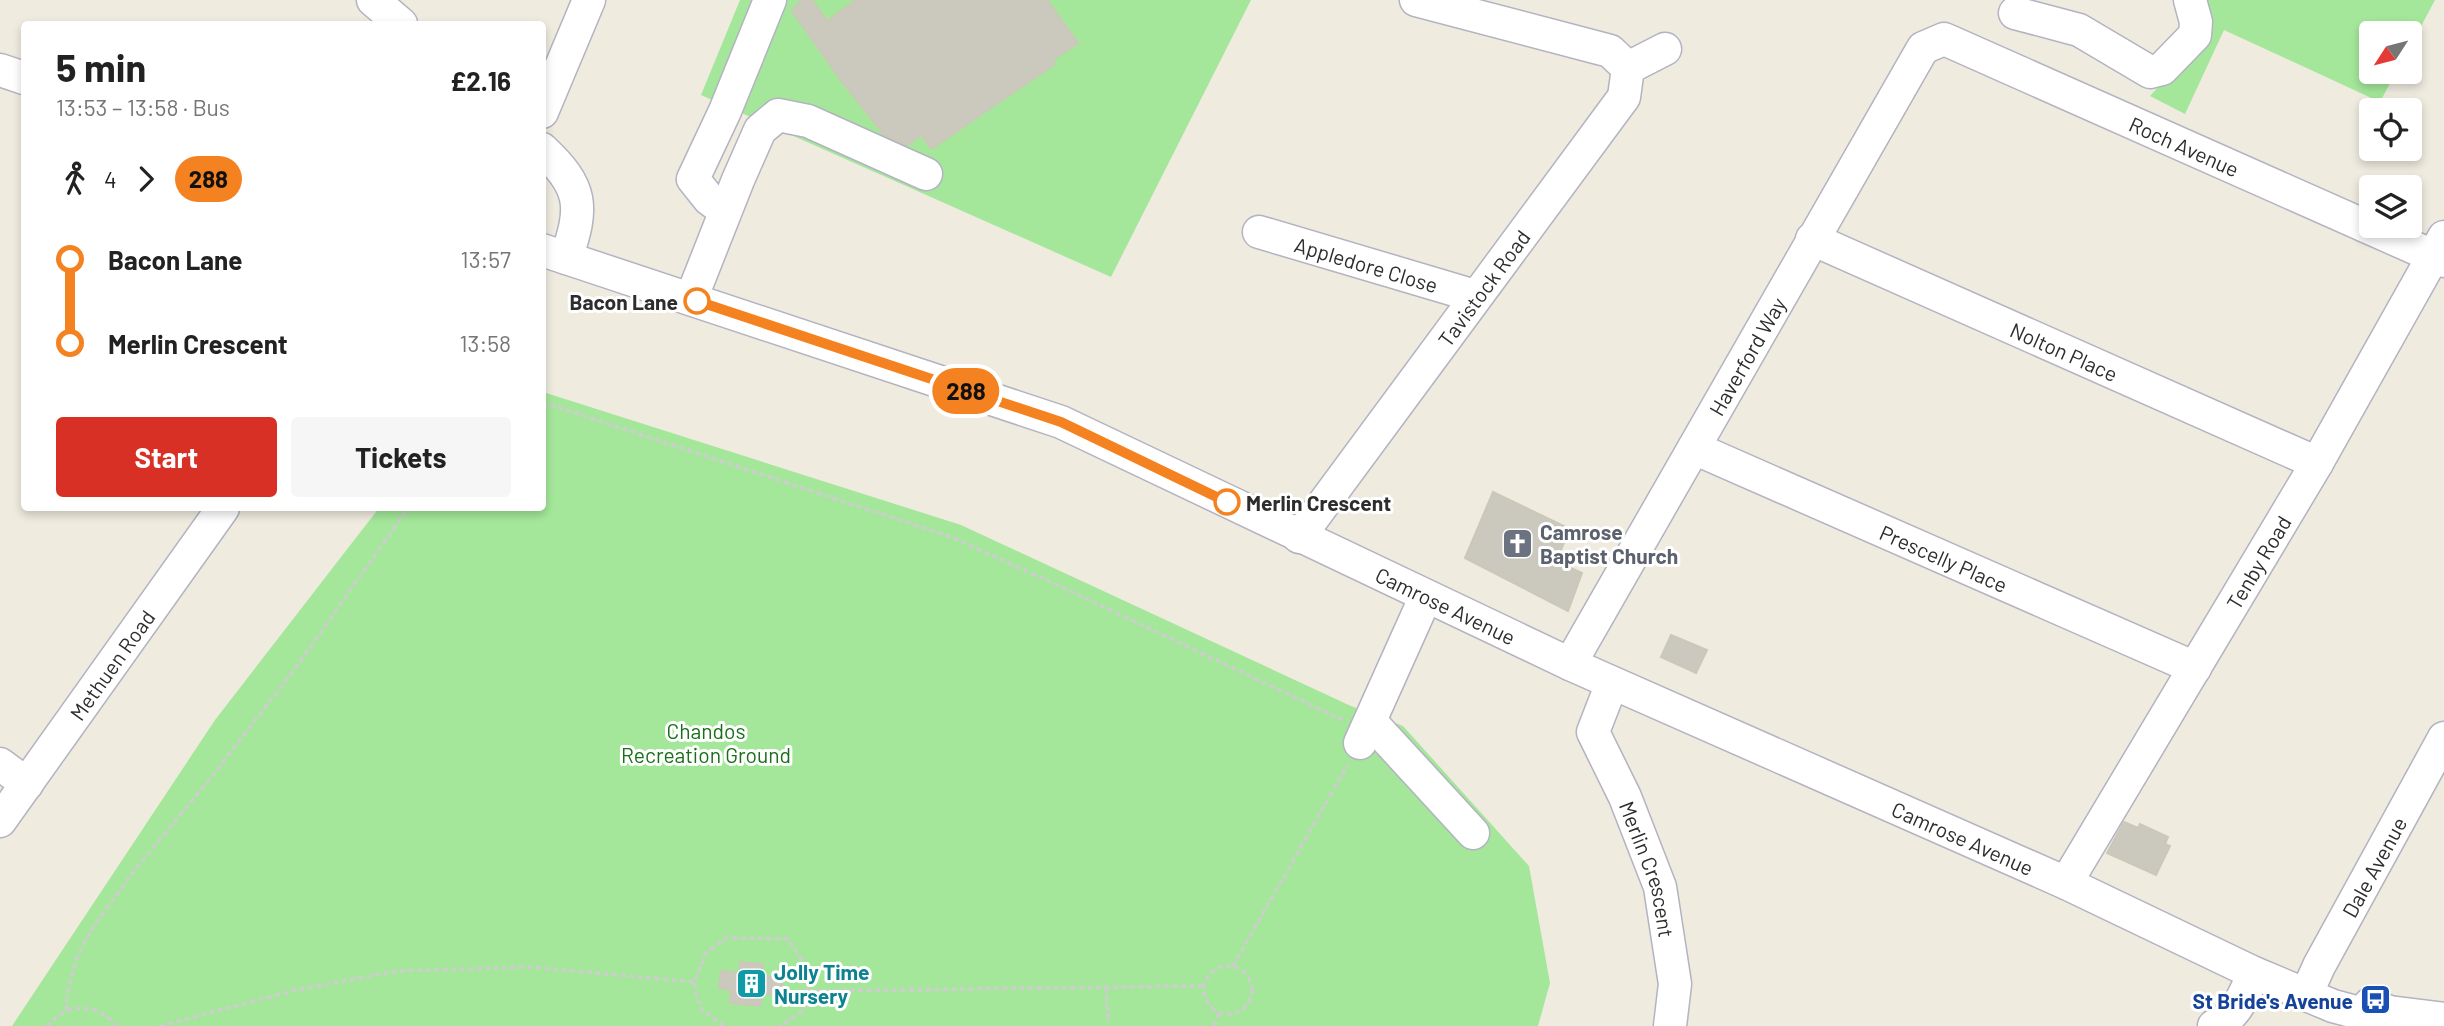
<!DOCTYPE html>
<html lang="en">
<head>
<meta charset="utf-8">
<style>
  body { margin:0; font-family:Barlow,sans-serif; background:#f6f6f6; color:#222; height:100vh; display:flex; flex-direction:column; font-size:26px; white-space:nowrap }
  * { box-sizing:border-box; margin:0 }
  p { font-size:23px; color:#767676 }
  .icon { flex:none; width:38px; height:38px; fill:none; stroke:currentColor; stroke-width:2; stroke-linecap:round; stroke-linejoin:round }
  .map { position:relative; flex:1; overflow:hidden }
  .drawer { position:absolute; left:21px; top:21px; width:525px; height:490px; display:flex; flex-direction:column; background:#fff; border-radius:7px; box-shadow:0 4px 10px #0003 }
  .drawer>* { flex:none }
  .badge { padding:0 14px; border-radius:23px; font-size:24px; line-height:46px }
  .needle { width:46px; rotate:234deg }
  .fabs { position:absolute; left:2359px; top:21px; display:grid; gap:14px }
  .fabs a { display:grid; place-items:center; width:63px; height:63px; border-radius:7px; background:#fff; box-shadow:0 4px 10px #0003; font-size:35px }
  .map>.badge { position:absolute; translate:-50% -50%; box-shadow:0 0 0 4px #fff }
  .legs { display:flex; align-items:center; gap:10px; height:77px; padding:0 35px; font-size:23px }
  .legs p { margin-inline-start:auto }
  .head { display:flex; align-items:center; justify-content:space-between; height:119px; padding:0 35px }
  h1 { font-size:38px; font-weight:700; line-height:52px }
  .cta { display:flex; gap:14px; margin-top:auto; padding:14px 35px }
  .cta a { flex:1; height:80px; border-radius:7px; background:#d93025; color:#fff; font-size:28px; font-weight:700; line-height:80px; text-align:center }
  .cta a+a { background:#f6f6f6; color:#222 }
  ul { padding:0 35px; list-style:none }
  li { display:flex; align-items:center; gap:24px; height:84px; font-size:26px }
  li i { display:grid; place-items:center; width:10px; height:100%; margin:0 9px; background:currentColor }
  li i::after { content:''; width:18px; height:18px; margin:-9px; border:5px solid; border-radius:50%; background:#fff }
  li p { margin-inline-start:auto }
  li:first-child i { background:linear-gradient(#0000 50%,currentColor 0) }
  li:last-child i { background:linear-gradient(currentColor 50%,#0000 0) }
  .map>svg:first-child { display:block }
  .green { fill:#a4e79a }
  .building { fill:#cbc9bd; stroke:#cbc8b8; stroke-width:2 }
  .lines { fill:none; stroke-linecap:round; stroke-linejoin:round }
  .minor-casing { stroke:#b3b3c1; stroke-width:35 }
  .path { stroke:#cdcdcd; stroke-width:3.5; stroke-dasharray:5 3.5; stroke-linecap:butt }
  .minor { stroke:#fff; stroke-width:32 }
  .line-1-casing { stroke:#fff; stroke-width:16 }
  .line-1 { stroke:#f58220; stroke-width:10 }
  .stop-1-dot { fill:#fff; stroke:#f58220; stroke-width:3.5 }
  .labels { text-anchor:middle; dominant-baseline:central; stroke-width:6; stroke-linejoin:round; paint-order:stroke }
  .street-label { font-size:21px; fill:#2d2d2d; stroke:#fff }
  .stop-label { font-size:21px; font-weight:bold; fill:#2d2d2d; stroke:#fff; text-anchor:end }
  .worship-label { font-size:21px; font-weight:bold; fill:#5b616d; stroke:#fff; text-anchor:start }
  .park-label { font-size:21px; fill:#186f18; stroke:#fff }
  .culture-label { font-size:21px; font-weight:bold; fill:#0d838f; stroke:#fff; text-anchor:start }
  .transit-label { font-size:21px; font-weight:bold; fill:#164399; stroke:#fff; text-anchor:end }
</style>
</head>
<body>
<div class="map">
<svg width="2444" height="1026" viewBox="0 0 2444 1026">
  <rect width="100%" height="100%" fill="#efebdf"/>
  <g class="green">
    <polygon points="740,0 1251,0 1111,277 701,95"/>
    <polygon points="2194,0 2435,0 2410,47 2410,33 2371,33 2371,72 2396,72 2380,102 2224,30 2185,114 2150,96 2201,39"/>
    <polygon points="543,392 961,525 1351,706 1403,726 1529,866 1550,983 1538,1026 12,1026 215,720 379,508 542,508"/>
  </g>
  <g class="building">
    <polygon points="801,0 812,0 827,21 856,0 1047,0 1078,43 1053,60 1055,64 931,149 922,135 907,145 884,135 843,83 792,11"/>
    <polygon points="1493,492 1570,529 1556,561 1582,573 1568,611 1465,558"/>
    <polygon points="1671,635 1707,650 1696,673 1661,657"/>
    <polygon points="2124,822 2138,828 2140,824 2168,837 2165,844 2170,846 2156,875 2107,853"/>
    <polygon points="740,962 763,964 761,976 783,978 781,996 762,993 760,1006 730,1003 731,990 719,988 721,971 739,973"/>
  </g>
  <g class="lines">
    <defs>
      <g id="minor">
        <polyline points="373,0 401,24"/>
        <polyline points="1416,0 1610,51 1628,68"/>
        <polyline points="2015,13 2079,30 2150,72 2162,69 2195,35 2196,22 2190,0"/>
        <polyline points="0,70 24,78"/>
        <polyline points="542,112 589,0"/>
        <path d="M542,149C583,187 584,207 566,258"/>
        <polyline points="725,211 709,199 693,179 725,111 770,0"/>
        <path id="s1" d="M1259,232L1475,296"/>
        <path id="s2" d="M1812,239L2317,463"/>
        <path id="s3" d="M542,250L1061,422L1570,664L2066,883L2254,973L2333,1006L2374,1017L2389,1012"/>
        <polyline points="691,299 738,180 760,130 778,115 808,121 926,174"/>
        <path id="s4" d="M1694,448L2195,668"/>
        <path id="s5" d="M1299,537L1624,97L1628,68L1665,49"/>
        <path id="s6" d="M1570,664L1923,48L1944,39L1951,42L2444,261"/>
        <path id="s7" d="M1612,683L1593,732L1625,797L1660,887L1675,984L1670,1026"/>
        <polyline points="1371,722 1473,833"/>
        <polyline points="1360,743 1426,596"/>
        <polyline points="0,764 27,784"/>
        <path id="s8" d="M0,821L223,508"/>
        <path id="s9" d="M2066,883L2317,463L2444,237"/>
        <path id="s10" d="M2306,995L2319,966L2444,738"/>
        <polyline points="2370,1004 2389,1012 2444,1019"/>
        <path d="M2214,1026C2238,1016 2244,994 2254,973"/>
      </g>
    </defs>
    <use href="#minor" class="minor-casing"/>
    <g class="path">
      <polyline points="542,402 951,537 1051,582 1343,720"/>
      <circle cx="1228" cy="990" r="24"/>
      <polyline points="1233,966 1348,764"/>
      <polyline points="1106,988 1108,1023"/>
      <polyline points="807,991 1203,986"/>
      <polyline points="66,1010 68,990 77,957 93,927 134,871 213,775 297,666 408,508"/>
      <path d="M47,1026C67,1003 96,1001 116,1026"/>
      <polyline points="160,1026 296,990 396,971 531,967 694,982"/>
      <polyline points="724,1026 702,1010 697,997 694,982 706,953 726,938 788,939 809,971 805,1010 779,1026"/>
      <polyline points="1214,1026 1219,1014"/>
    </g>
    <use href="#minor" class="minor"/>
  </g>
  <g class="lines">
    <defs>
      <polyline id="line-1" points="697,301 1061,422 1227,502"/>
    </defs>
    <use href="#line-1" class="line-1-casing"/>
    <use href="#line-1" class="line-1"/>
  </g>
  <defs>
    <symbol id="church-square" viewBox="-11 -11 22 22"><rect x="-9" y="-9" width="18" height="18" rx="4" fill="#6b7280" stroke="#fff"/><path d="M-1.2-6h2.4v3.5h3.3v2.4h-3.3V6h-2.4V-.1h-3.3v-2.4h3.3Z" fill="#fff"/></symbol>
    <symbol id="building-square" viewBox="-11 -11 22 22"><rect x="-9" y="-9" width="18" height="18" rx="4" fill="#0f9aa8" stroke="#fff"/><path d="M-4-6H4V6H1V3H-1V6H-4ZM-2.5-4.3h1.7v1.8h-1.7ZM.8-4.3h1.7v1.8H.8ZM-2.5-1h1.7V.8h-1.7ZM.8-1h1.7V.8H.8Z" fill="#fff"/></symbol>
    <symbol id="bus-square" viewBox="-11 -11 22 22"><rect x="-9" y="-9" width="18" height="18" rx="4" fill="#1a4fb4" stroke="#fff"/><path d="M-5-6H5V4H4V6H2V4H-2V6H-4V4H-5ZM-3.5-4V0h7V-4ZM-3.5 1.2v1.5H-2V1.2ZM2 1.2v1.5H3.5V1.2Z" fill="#fff"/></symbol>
  </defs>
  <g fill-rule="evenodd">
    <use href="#church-square" x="1500" y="526" width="35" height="35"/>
    <use href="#building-square" x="734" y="966" width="35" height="35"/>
    <use href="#bus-square" x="2358" y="982" width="35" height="35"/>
  </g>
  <g class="stop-1-dot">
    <circle cx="697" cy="301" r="12"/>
    <circle cx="1227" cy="502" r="12"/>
  </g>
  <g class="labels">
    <g class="street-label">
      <text stroke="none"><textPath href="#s6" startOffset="996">Roch Avenue</textPath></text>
      <text stroke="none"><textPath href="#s1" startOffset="112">Appledore Close</textPath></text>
      <text stroke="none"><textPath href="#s5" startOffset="310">Tavistock Road</textPath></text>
      <text stroke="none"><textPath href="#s2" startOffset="276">Nolton Place</textPath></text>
      <text stroke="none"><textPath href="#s6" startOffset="355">Haverford Way</textPath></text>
      <text stroke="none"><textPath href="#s4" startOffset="273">Prescelly Place</textPath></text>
      <text stroke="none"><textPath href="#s9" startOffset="374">Tenby Road</textPath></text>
      <text stroke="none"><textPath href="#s3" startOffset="973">Camrose Avenue</textPath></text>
      <text stroke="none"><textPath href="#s8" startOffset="192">Methuen Road</textPath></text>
      <text stroke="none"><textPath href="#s3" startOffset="1540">Camrose Avenue</textPath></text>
      <text stroke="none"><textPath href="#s10" startOffset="145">Dale Avenue</textPath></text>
      <text stroke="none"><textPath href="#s7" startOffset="201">Merlin Crescent</textPath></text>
    </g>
    <g class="stop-label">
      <text x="678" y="301">Bacon Lane</text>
      <text x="1246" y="502" text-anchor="start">Merlin Crescent</text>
    </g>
    <g class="worship-label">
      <text x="1540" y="531">Camrose<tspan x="1540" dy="24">Baptist Church</tspan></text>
    </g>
    <g class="park-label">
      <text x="706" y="730">Chandos<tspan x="706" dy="24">Recreation Ground</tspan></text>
    </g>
    <g class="culture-label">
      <text x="774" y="971">Jolly Time<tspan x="774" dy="24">Nursery</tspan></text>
    </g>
    <g class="transit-label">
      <text x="2353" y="1000">St Bride's Avenue</text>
    </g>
  </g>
</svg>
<div class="fabs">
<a><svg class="needle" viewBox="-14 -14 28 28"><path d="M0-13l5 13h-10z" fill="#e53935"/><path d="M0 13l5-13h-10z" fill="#767676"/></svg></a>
<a><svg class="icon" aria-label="locate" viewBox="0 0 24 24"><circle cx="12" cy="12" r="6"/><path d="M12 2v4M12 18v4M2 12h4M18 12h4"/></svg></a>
<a><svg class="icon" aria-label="layers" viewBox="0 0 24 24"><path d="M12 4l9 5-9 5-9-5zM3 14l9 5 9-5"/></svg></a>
</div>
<b class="badge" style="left:966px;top:391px;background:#f58220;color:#111">288</b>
<section class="drawer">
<div class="head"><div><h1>5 min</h1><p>13:53 – 13:58 · Bus</p></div><b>£2.16</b></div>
<div class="legs"><svg class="icon" aria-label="walk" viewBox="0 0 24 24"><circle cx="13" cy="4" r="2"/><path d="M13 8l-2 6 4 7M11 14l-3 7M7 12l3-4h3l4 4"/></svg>4<svg class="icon" aria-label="forward" viewBox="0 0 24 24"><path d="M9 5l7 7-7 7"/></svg><b class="badge" style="background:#f58220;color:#111">288</b></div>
<ul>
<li><i style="color:#f58220"></i><b>Bacon Lane</b><p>13:57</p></li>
<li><i style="color:#f58220"></i><b>Merlin Crescent</b><p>13:58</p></li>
</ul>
<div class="cta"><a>Start</a><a>Tickets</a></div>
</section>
</div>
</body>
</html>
